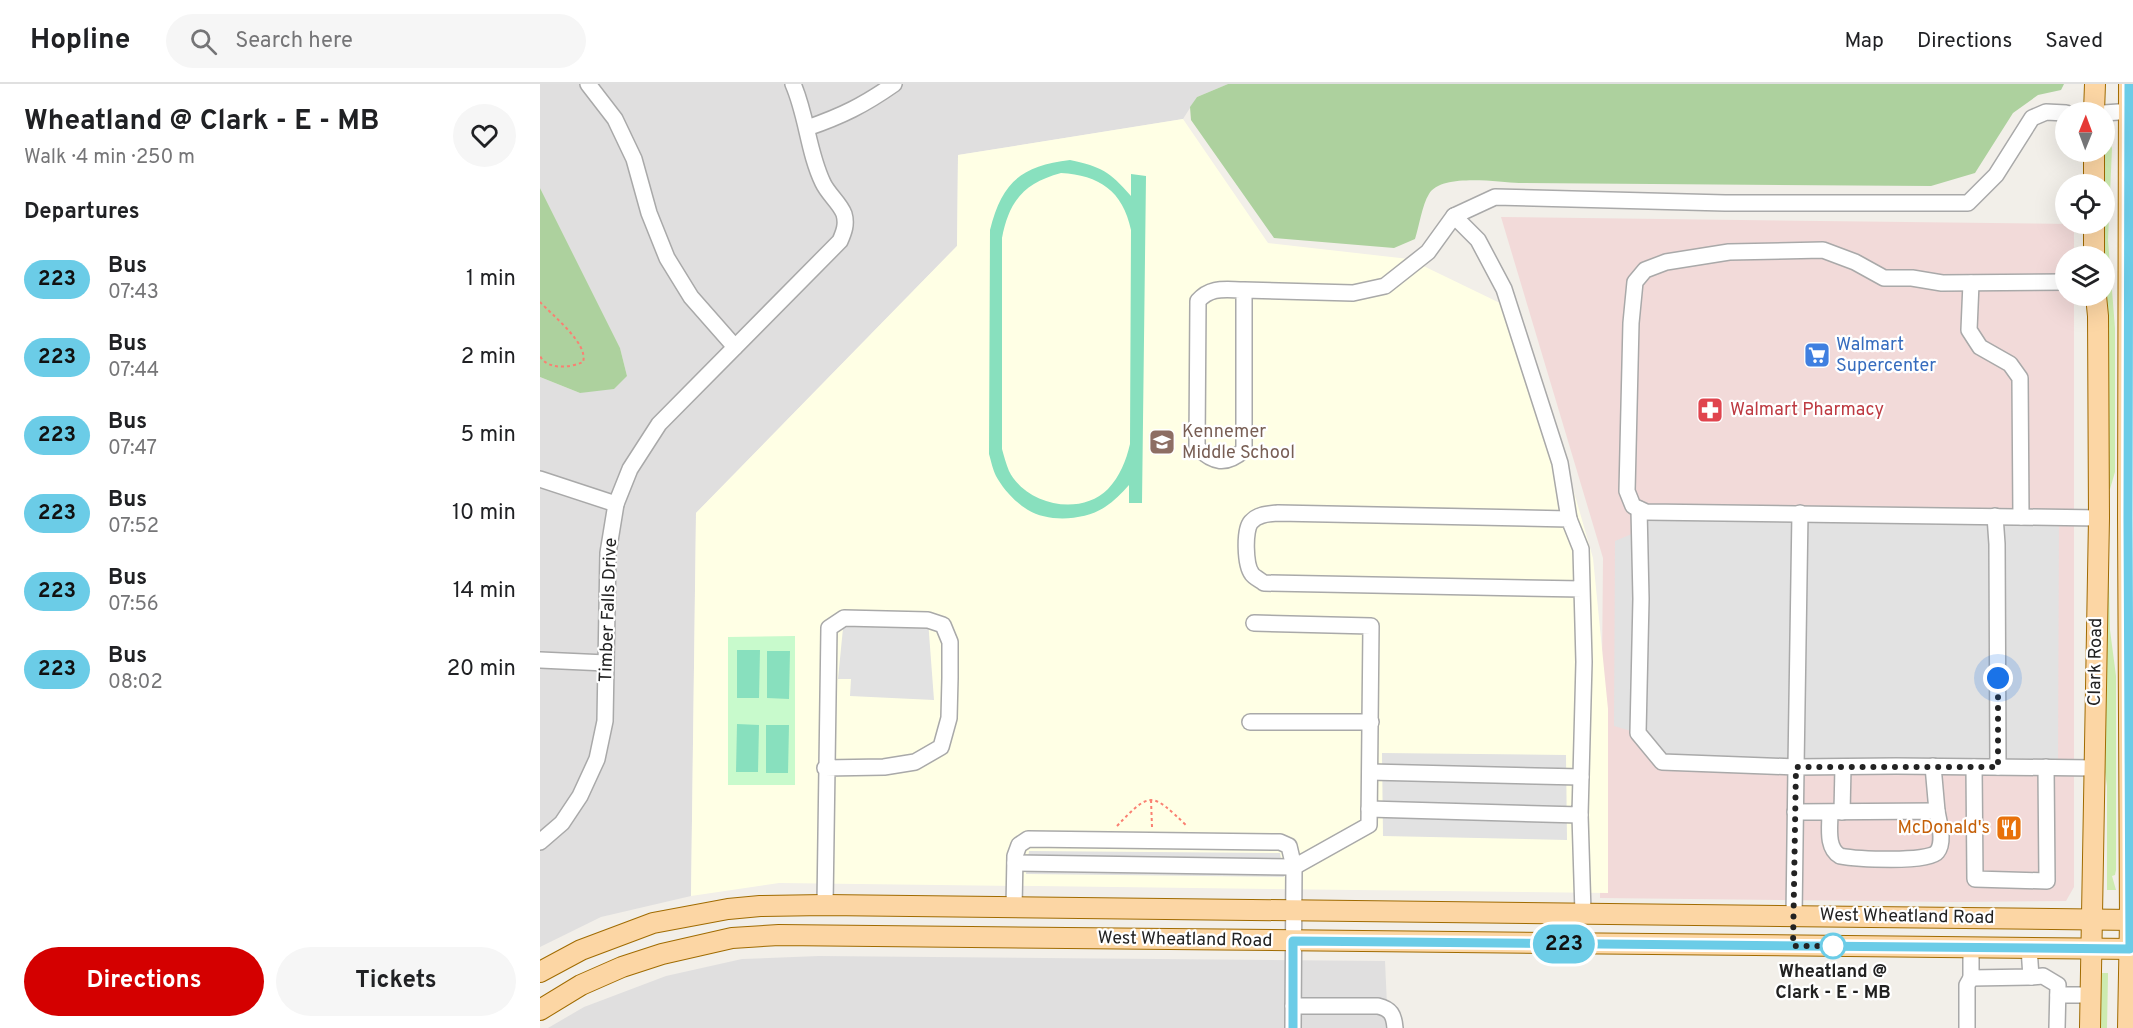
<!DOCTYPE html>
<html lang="en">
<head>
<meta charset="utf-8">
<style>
  body { margin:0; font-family:Overpass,sans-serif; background:#f6f6f6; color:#202124; height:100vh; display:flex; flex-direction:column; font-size:22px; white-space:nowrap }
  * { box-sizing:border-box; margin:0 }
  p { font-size:20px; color:#757577 }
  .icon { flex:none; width:33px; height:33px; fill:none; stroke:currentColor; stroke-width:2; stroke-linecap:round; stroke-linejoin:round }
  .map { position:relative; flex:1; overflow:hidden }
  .sheet { display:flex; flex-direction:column; background:#fff; width:540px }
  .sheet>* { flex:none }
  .badge { padding:0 12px; border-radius:20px; font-size:21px; line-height:39px }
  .needle { width:39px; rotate:1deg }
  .tools { position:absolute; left:1515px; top:18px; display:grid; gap:12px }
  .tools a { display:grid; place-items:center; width:60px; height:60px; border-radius:50%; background:#fff; box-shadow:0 6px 24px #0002; font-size:30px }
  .you { position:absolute; width:30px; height:30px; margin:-15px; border:4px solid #fff; border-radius:50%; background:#1a73e8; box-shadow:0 0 0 9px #1a73e833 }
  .map>.badge { position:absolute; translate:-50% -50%; box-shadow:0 0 0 3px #fff }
  h2 { padding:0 24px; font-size:22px; line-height:54px }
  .round { display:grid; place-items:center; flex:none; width:63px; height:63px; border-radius:32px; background:#f6f6f6 }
  .head { display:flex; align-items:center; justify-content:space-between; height:102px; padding:0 24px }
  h1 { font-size:28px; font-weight:700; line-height:45px }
  .action { display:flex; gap:12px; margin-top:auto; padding:12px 24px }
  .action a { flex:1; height:69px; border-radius:36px; background:#d40000; color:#fff; font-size:24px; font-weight:700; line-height:69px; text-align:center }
  .action a+a { background:#f6f6f6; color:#202124 }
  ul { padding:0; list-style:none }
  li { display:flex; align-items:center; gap:18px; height:78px; padding:0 24px }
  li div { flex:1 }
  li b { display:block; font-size:22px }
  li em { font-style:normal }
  li .badge { min-width:66px; font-weight:700; text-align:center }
  header { display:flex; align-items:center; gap:36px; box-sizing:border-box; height:84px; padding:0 30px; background:#fff; border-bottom:2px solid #e0e0e0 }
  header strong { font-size:28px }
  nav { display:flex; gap:33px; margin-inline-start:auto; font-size:21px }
  .search { width:420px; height:54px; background:#f6f6f6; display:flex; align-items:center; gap:15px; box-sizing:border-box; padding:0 21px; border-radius:33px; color:#757577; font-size:22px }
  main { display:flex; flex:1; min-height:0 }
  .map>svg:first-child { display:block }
  .residential { fill:#e0dfdf }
  .commercial { fill:#f2dad9 }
  .education { fill:#ffffe5 }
  .grass { fill:#cdebb0 }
  .forest { fill:#add19e }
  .park { fill:#c8facc }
  .pitch { fill:#88e0be; fill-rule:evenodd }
  .parking { fill:#e2e2e2 }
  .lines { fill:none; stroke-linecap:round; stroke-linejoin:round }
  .minor-casing { stroke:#a9a9a9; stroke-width:18 }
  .major-casing { stroke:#a06b00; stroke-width:22 }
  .path { stroke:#fa8072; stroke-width:2; stroke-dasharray:3 3; stroke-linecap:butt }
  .minor { stroke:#fff; stroke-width:15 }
  .major { stroke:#fcd6a4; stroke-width:20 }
  .line-casing { stroke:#fff; stroke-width:14 }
  .line { stroke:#6bcce7; stroke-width:9 }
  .walk { stroke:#222; stroke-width:6; stroke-dasharray:0 10.8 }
  .stop-dot { fill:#fff; stroke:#6bcce7; stroke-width:3 }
  .labels { text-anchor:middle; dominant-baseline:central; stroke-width:4.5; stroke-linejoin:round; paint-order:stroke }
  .shop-label { font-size:18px; fill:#366cbe; stroke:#fff; text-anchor:start }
  .health-label { font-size:18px; fill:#be3a42; stroke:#fff; text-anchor:start }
  .education-label { font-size:18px; fill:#785e54; stroke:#fff; text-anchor:start }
  .street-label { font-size:18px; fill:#222; stroke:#fff }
  .food-label { font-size:18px; fill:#c56008; stroke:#fff; text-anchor:end }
  .stop-label { font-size:18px; font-weight:bold; fill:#222; stroke:#fff }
</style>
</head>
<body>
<header>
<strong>Hopline</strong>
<div class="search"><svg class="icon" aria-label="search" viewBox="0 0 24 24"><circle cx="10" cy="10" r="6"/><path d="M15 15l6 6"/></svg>Search here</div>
<nav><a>Map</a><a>Directions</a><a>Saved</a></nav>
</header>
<main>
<section class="sheet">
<div class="head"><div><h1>Wheatland @ Clark - E - MB</h1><p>Walk · 4 min · 250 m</p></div><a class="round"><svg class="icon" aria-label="heart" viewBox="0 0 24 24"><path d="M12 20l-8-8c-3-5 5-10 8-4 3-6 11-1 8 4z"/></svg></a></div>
<h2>Departures</h2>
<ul>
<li><span class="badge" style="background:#6bcce7;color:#111">223</span><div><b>Bus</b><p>07:43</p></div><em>1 min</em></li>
<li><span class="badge" style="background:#6bcce7;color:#111">223</span><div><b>Bus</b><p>07:44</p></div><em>2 min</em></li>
<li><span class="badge" style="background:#6bcce7;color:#111">223</span><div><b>Bus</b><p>07:47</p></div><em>5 min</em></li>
<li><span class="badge" style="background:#6bcce7;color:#111">223</span><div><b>Bus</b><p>07:52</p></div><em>10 min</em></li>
<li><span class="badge" style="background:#6bcce7;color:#111">223</span><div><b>Bus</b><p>07:56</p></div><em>14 min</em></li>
<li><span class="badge" style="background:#6bcce7;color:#111">223</span><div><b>Bus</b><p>08:02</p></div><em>20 min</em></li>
</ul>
<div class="action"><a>Directions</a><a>Tickets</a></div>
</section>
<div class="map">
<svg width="1593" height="944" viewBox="0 0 1593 944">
  <rect width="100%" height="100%" fill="#f2efe9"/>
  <g class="residential">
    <polygon points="0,0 688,0 657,13 643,35 418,71 417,162 156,429 151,812 61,833 0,863 0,293 40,309 87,292 80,264 0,104"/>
    <polygon points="279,872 845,877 848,944 8,944 44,923 126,892 202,875"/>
  </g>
  <polygon class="commercial" points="961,133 1534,140 1534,172 1526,172 1526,212 1534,212 1534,803 1526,817 1414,818 1060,814 1063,474"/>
  <polygon class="education" points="643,35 728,159 869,175 962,220 999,287 1053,474 1068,625 1068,809 239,799 151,812 156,429 417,162 418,71"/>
  <g class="grass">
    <path d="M1568,56L1572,64L1568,156L1575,244V388L1570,405L1564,404V172H1559L1561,140H1564V100H1562C1563,87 1560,66 1568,56Z"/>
    <polygon points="1568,456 1570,546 1576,592 1576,786 1575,791 1572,792 1576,806 1567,806 1567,702 1563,674"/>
    <polygon points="1560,889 1568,889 1568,891 1567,944 1560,944"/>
  </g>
  <g class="forest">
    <path d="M688,0H1524L1521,6L1498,11L1473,29L1435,89L1391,102L979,99C958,98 901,89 889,110C882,121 879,143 875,155L854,164L734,154L651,36L650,23L657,13Z"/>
    <polygon points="0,104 80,264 87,292 74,305 40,309 0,293"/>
  </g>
  <polygon class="park" points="255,552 255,701 188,701 188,553"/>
  <g class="pitch">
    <path d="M530,76C562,83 569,87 591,112V90L606,92L602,419H589V401C582,409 574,417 565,423C546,436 509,439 488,426C476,419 463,405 456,392C453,386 451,377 449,370L450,146C462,98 481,82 530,76ZM521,89C559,91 583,107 591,146L590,360C586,377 580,392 568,405C540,433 486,421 469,387C466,380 464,372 462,365V154C469,117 484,99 521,89Z"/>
    <polygon points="197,566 220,566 219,614 197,614"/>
    <polygon points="227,567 250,567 249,615 227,614"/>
    <polygon points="197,640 219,641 218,688 196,688"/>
    <polygon points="226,641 249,641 248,689 226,689"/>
  </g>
  <g class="parking">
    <polygon points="1099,425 1519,433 1518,684 1122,678 1098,649 1074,642 1075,457 1099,447"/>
    <polygon points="304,534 388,536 394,616 310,612 311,595 298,595"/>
    <polygon points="842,669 1026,671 1027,756 843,752"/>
    <polygon points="489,767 740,769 744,793 486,790"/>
  </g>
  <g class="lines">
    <defs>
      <g id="minor">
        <polyline points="48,0 75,35 94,75 109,129 127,174 151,213 195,263"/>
        <polyline points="1564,29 1593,27"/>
        <path d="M267,44C302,32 324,21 354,0"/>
        <polyline points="914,132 955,113 1185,119 1428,119 1456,91 1492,34 1506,28 1526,29"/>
        <polyline points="1526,198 1402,199 1372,194 1344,194 1315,178 1283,166 1189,168 1126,178 1105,186 1095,198 1091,239 1087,407 1093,422 1106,428 1559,434"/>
        <polyline points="1431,199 1429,246 1440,263 1470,280 1480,294 1481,433"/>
        <path d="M704,206C686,206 671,202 658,217L657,363C673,379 686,382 704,366V206L813,209L845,202L888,168L914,132L938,156L964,205L1020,379L1029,435"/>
        <polyline points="0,395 76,420"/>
        <polyline points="1099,425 1101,515 1098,649 1122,678 1256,683 1260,429"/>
        <polyline points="1455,432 1457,460 1458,683"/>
        <polyline points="0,576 66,579"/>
        <polyline points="710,638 831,638"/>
        <polyline points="1393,682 1397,727"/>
        <polyline points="1434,683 1435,795 1507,797 1506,683"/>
        <polyline points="830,688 1041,693"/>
        <path d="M829,725L1040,731L1044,578L1041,465L1029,435L738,429C728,430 718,430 711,438C704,446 705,481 712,490C714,493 720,496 724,499L1042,505"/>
        <path d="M1255,728L1397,727C1399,739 1405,758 1397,768C1389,779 1315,775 1300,772C1286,764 1290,743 1290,728"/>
        <polyline points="1302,728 1303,683"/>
        <polyline points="1040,731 1043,829"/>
        <path d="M0,758L22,739L40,712L57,675L65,637L68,469L76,420L90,385L119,340L300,157C304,148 307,140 304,130C300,119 288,110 283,99C268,68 267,32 253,0"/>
        <polyline points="475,779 754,783 829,741 831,542 714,539"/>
        <polyline points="285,821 289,544 304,534 388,536 403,541 410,558 410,594 409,634 401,663 375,678 344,683 285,684"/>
        <polyline points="474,823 475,772 479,761 488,755 740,758 749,762 754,783 753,944"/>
        <polyline points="1254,832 1256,683 1356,682 1555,684"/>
        <polyline points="1431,864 1431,894 1491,893 1489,864"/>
        <polyline points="1491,893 1503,892 1518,901 1517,944"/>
        <polyline points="1518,911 1550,911"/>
        <path d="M753,922H838C851,925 854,931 855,944"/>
        <polyline points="1427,944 1427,901 1431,894"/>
      </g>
      <g id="major">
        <polyline points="1554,28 1555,0"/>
        <polyline points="1554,100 1554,68"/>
        <polyline points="1554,140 1554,172"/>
        <polyline points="0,888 41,866 113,839 188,825 220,822 285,821 1593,836"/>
        <polyline points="0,926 41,901 82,883 122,870 192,854 239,851 1593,865"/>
        <polyline points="1550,944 1559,434 1558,232 1556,212"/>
        <polyline points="1588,944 1590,836 1588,435 1589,0"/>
      </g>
    </defs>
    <use href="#minor" class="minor-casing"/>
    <use href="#major" class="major-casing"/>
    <g class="path">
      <path d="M0,218C12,231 49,260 43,278C30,284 7,286 0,272"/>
      <polyline points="611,716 612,743"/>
      <path d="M577,742C611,706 612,709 647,742"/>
    </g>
    <use href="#minor" class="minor"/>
    <use href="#major" class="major"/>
  </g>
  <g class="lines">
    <defs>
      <polyline id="line" points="753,944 753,857 1590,865 1588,435 1589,0"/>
    </defs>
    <use href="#line" class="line-casing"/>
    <use href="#line" class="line"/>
    <polyline class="walk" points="1293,862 1296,862 1253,862 1256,683 1458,683 1458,594"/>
  </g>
  <defs>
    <symbol id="supermarket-square" viewBox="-11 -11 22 22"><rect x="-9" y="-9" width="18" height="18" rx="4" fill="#3f7fe0" stroke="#fff"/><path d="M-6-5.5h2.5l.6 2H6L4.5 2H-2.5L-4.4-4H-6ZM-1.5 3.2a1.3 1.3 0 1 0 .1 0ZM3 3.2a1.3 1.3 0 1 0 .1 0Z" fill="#fff"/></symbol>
    <symbol id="pharmacy-square" viewBox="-11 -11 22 22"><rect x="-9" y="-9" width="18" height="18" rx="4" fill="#e0444e" stroke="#fff"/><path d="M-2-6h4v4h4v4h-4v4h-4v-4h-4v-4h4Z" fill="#fff"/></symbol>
    <symbol id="school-square" viewBox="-11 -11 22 22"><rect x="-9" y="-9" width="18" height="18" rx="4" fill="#8d6e63" stroke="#fff"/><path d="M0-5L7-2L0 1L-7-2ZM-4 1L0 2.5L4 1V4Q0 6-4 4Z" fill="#fff"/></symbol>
    <symbol id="restaurant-square" viewBox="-11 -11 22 22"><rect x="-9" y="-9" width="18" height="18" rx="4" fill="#e8710a" stroke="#fff"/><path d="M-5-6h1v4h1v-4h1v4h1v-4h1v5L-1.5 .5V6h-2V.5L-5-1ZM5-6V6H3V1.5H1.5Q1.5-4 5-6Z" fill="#fff"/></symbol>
  </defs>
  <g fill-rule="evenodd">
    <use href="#supermarket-square" x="1262" y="256" width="30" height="30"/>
    <use href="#pharmacy-square" x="1155" y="311" width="30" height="30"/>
    <use href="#school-square" x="607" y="343" width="30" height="30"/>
    <use href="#restaurant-square" x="1454" y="729" width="30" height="30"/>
  </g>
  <circle class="stop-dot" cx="1293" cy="862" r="12"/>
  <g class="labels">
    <g class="shop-label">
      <text x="1296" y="261">Walmart<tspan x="1296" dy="21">Supercenter</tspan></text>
    </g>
    <g class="health-label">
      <text x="1190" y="326">Walmart Pharmacy</text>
    </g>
    <g class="education-label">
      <text x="642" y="348">Kennemer<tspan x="642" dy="21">Middle School</tspan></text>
    </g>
    <g class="street-label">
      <text transform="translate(69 526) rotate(-88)">Timber Falls Drive</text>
      <text transform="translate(1556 578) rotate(-89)">Clark Road</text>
      <text transform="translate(1367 833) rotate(1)">West Wheatland Road</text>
      <text transform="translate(645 856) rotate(1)">West Wheatland Road</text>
    </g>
    <g class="food-label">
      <text x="1450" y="744">McDonald's</text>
    </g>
    <g class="stop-label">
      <text x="1293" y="888">Wheatland @<tspan x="1293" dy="21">Clark - E - MB</tspan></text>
    </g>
  </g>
</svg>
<div class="tools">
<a><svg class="needle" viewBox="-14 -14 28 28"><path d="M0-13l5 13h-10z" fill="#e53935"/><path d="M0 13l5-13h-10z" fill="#757577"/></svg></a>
<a><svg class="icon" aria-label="locate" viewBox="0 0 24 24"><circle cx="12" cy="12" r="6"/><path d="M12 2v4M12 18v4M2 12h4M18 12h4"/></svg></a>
<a><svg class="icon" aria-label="layers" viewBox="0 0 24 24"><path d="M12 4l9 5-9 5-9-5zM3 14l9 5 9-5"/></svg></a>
</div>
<div class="you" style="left:1458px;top:594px"></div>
<b class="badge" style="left:1024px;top:860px;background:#6bcce7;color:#111">223</b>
</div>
</main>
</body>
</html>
